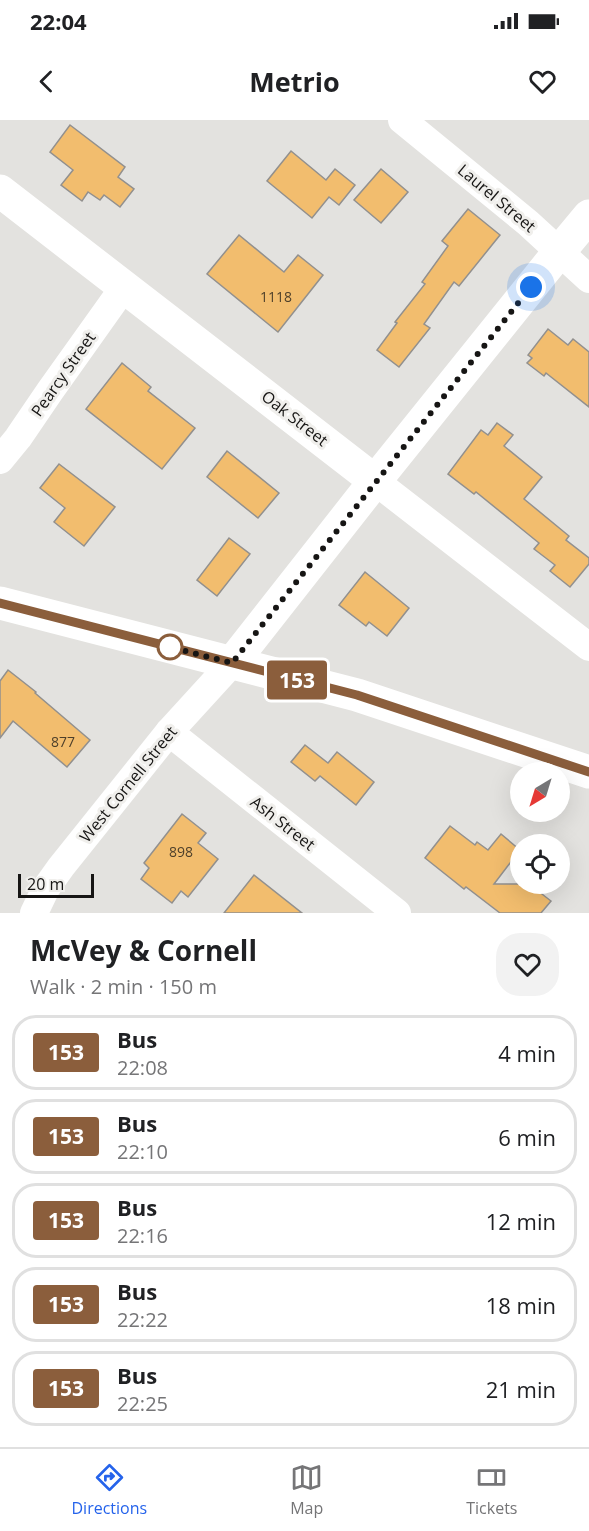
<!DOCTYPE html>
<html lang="en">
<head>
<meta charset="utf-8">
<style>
  body { margin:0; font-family:"Open Sans",sans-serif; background:#f2f2f2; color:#202124; height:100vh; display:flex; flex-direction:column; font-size:22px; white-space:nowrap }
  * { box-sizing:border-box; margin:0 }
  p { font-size:20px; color:#757577 }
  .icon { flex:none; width:33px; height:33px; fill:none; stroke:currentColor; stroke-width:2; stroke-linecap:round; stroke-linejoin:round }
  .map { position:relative; height:793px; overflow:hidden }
  .sheet { display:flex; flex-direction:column; background:#fff; flex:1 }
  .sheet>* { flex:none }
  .badge { padding:0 12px; border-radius:4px; font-size:21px; line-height:39px }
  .needle { width:39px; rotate:218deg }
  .fabs { position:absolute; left:510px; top:642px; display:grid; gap:12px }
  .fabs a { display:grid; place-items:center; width:60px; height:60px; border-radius:50%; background:#fff; box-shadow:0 6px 24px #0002; font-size:30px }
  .scale { position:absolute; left:18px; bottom:15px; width:76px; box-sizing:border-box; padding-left:6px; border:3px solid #161514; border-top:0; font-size:16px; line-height:21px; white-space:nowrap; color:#161514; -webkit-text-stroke:4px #f0efec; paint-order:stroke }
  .you { position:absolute; width:30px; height:30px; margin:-15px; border:4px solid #fff; border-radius:50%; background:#1a73e8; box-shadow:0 0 0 9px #1a73e833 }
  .map>.badge { position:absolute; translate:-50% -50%; box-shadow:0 0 0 3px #fff }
  .round { display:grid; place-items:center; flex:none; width:63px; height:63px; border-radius:24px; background:#f2f2f2 }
  .head { display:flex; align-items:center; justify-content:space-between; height:102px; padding:0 30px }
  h1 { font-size:28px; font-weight:700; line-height:45px }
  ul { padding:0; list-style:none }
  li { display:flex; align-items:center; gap:18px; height:75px; margin:0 12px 9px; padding:0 18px; border:3px solid #e0e0e0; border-radius:24px }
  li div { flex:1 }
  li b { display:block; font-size:22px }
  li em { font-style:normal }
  li .badge { min-width:66px; font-weight:700; text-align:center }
  .status { display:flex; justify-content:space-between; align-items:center; height:42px; padding:0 30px; background:#fff; direction:ltr }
  .status svg { height:16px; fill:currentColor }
  header { display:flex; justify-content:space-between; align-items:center; height:78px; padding:0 30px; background:#fff; font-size:27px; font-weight:700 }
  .dock { display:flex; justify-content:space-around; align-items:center; height:84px; border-top:2px solid #e0e0e0; background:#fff; font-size:16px; color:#757577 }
  .dock a { display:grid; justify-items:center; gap:3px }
  .dock .selected { color:#2563eb }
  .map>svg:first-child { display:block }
  .building { fill:#f2bd6e; stroke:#92908e; stroke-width:1.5 }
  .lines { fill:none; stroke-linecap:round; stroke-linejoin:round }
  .street { stroke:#fff; stroke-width:28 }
  .secondary { stroke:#fff; stroke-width:33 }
  .primary { stroke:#fff; stroke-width:33 }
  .line-casing { stroke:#fff; stroke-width:14 }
  .line { stroke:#8b5e3c; stroke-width:9 }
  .walk { stroke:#161514; stroke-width:6; stroke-dasharray:0 10.8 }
  .stop-dot { fill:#fff; stroke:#8b5e3c; stroke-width:3 }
  .labels { text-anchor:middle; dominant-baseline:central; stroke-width:6; stroke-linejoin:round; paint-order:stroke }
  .number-label { font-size:14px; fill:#4d3f2a }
  .street-label { font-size:16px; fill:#161514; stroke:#f0efec }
</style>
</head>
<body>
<div class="status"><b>22:04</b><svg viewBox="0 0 49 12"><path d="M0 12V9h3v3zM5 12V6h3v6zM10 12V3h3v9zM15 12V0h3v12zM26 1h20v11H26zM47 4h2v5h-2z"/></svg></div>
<header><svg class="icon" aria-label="back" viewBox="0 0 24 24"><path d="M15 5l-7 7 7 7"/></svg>Metrio<svg class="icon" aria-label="heart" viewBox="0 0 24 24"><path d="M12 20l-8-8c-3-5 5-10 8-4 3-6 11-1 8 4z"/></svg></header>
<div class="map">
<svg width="589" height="793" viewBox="0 0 589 793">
  <rect width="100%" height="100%" fill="#e3e2df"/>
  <g class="building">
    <polygon points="70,5 125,47 118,57 134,69 120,87 104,75 100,80 88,72 82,81 61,65 73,50 50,32"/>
    <polygon points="291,31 326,60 335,49 355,65 339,85 329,77 312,98 267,61"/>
    <polygon points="381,49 408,72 381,103 354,80"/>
    <polygon points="468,89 500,115 459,166 454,162 424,204 430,208 399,247 377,230 397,203 395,202 425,164 422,162 448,126 442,121"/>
    <polygon points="239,115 284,152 298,135 323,155 278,212 207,154"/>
    <polygon points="548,209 568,225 573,219 589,232 589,287 546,253 544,256 527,243 532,238 528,235"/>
    <polygon points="122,243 151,267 148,271 195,308 162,349 86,289"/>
    <polygon points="497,303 513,315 504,326 542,357 524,379 569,416 566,420 589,438 589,444 570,467 550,451 555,445 534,429 539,423 476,372 474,374 448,354 481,310 488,315"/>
    <polygon points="227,331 279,373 258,398 207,357"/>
    <polygon points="59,344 115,387 84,426 54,402 65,388 40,368"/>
    <polygon points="229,418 250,434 217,476 197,460"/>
    <polygon points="365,452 409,488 387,516 369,502 366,506 339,485"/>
    <polygon points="8,550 36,572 35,573 90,620 67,647 13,601 0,618 0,561"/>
    <polygon points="305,625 328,643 337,632 374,662 356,685 320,656 315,661 291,642"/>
    <polygon points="182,694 206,713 198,723 218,739 188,777 181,771 172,783 141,759 149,748 144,743"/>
    <polygon points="450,706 475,725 477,722 488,730 501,714 520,730 494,764 529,764 551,781 541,793 500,793 466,767 464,769 425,738"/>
    <polygon points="254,755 302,793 224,793"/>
  </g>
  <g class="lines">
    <g class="street">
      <polyline points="402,0 528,103 589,159"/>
      <polyline points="0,340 18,318 50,271 124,167"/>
      <polyline points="375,361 589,527"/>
      <polyline points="169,612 397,793"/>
      <polyline points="34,793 46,768 61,747 169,612 232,543"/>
    </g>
    <g class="secondary">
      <polyline points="0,71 375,361"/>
      <polyline points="232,543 375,361 559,132 589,96"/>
    </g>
    <polyline class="primary" points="0,483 357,575 589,652"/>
  </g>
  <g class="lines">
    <defs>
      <polyline id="line" points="0,483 357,575 589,652"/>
    </defs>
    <use href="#line" class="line-casing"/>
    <use href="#line" class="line"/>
    <polyline class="walk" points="170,527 162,525 232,543 531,167"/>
  </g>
  <circle class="stop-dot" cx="170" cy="527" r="12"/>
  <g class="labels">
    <g class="number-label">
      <text x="276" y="176">1118</text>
      <text x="63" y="621">877</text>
      <text x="181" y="731">898</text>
    </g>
    <g class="street-label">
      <text transform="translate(497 78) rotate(40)">Laurel Street</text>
      <text transform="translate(63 254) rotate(-55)">Pearcy Street</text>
      <text transform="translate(295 298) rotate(38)">Oak Street</text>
      <text transform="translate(128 664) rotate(-51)">West Cornell Street</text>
      <text transform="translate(283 703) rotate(38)">Ash Street</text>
    </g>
  </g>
</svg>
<div class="fabs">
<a><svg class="needle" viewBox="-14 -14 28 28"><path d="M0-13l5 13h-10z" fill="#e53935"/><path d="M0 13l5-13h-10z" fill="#757577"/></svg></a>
<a><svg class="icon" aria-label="locate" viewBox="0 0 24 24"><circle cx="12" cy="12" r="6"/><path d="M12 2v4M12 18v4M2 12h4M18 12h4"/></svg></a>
</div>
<div class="scale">20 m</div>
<div class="you" style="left:531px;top:167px"></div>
<b class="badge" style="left:297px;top:560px;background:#8b5e3c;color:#fff">153</b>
</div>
<section class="sheet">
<div class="head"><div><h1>McVey &amp; Cornell</h1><p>Walk · 2 min · 150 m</p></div><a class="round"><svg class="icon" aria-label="heart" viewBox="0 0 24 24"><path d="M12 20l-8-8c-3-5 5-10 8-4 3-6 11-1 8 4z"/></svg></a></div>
<ul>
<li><span class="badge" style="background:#8b5e3c;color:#fff">153</span><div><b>Bus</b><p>22:08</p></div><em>4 min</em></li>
<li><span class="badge" style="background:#8b5e3c;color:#fff">153</span><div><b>Bus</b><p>22:10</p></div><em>6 min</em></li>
<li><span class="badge" style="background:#8b5e3c;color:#fff">153</span><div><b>Bus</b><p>22:16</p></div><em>12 min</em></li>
<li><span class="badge" style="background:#8b5e3c;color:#fff">153</span><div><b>Bus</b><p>22:22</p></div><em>18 min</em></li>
<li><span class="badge" style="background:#8b5e3c;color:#fff">153</span><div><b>Bus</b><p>22:25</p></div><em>21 min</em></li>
</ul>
</section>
<nav class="dock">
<a class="selected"><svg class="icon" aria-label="directions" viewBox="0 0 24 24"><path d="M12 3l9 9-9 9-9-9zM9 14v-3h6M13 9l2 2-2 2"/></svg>Directions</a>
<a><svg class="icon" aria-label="map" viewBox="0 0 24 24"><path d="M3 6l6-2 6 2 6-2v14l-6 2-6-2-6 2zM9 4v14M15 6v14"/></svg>Map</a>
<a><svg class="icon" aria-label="tickets" viewBox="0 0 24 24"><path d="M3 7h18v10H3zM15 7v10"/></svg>Tickets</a>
</nav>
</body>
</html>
